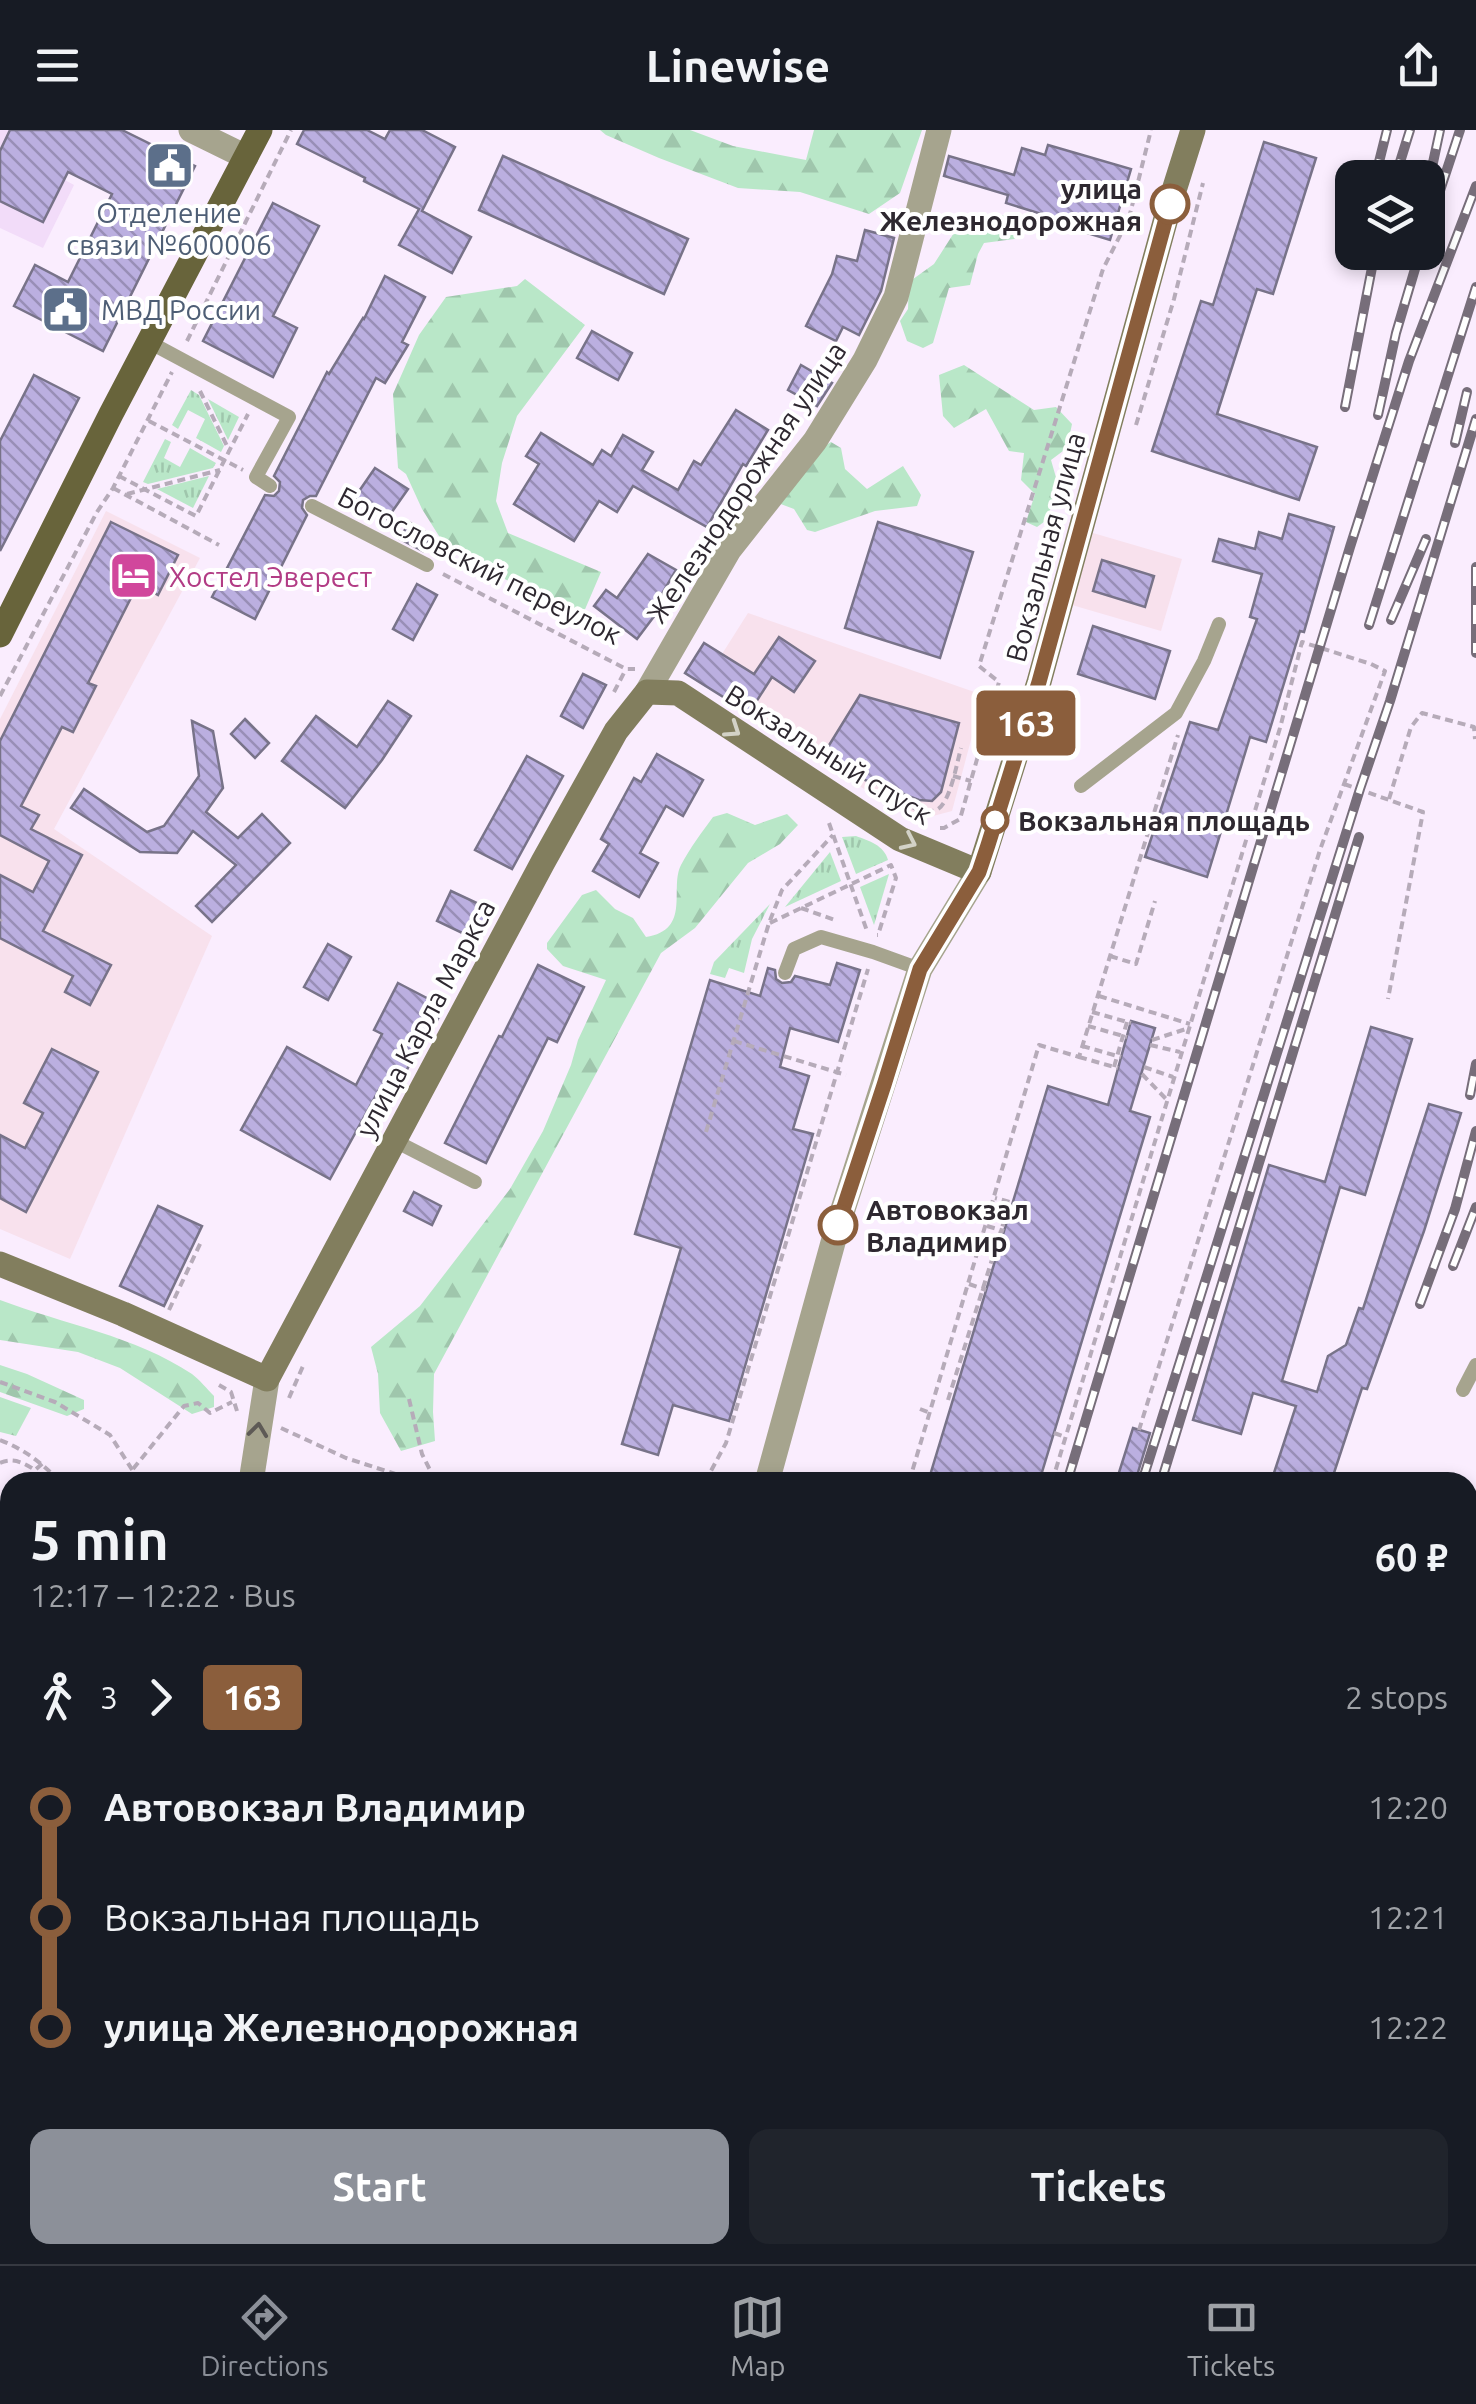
<!DOCTYPE html>
<html lang="en">
<head>
<meta charset="utf-8">
<style>
  body { margin:0; font-family:Ubuntu,sans-serif; background:#20242c; color:#f1f3f6; height:100vh; display:flex; flex-direction:column; font-size:38px; white-space:nowrap }
  * { box-sizing:border-box; margin:0 }
  p { font-size:32px; color:#9ea1a6 }
  .icon { flex:none; width:55px; height:55px; fill:none; stroke:currentColor; stroke-width:2; stroke-linecap:round; stroke-linejoin:round }
  .map { position:relative; flex:1; overflow:hidden }
  .side { position:absolute; left:0px; top:1342px; width:1478px; height:792px; display:flex; flex-direction:column; background:#171b24; border-radius:30px 30px 0 0; box-shadow:0 5px 15px #0003 }
  .side>* { flex:none }
  .badge { padding:0 20px; border-radius:8px; font-size:35px; line-height:65px }
  .controls { position:absolute; left:1335px; top:30px; display:grid; gap:20px }
  .controls a { display:grid; place-items:center; width:110px; height:110px; border-radius:20px; background:#171b24; box-shadow:0 5px 15px #0003; font-size:50px }
  .map>.badge { position:absolute; translate:-50% -50%; box-shadow:0 0 0 5px #fff }
  .legs { display:flex; align-items:center; gap:15px; height:110px; padding:0 30px; font-size:32px }
  .legs p { margin-inline-start:auto }
  .overview { display:flex; align-items:center; justify-content:space-between; height:170px; padding:0 30px }
  h1 { font-size:55px; font-weight:700; line-height:75px }
  .primary-button { display:flex; gap:20px; margin-top:auto; padding:20px 30px }
  .primary-button a { flex:1; height:115px; border-radius:20px; background:#8c9099; color:#fff; font-size:40px; font-weight:700; line-height:115px; text-align:center }
  .primary-button a+a { background:#20242c; color:#f1f3f6 }
  ul { padding:0 30px; list-style:none }
  li { display:flex; align-items:center; gap:35px; height:110px; font-size:38px }
  li i { display:grid; place-items:center; width:15px; height:100%; margin:0 12px; background:currentColor }
  li i::after { content:''; width:25px; height:25px; margin:-12px; border:8px solid; border-radius:50%; background:#171b24 }
  li p { margin-inline-start:auto }
  li:first-child i { background:linear-gradient(#0000 50%,currentColor 0) }
  li:last-child i { background:linear-gradient(currentColor 50%,#0000 0) }
  header { display:flex; justify-content:space-between; align-items:center; height:130px; padding:0 30px; background:#171b24; font-size:45px; font-weight:700 }
  .tabs { display:flex; justify-content:space-around; align-items:center; height:140px; border-top:2px solid #363941; background:#171b24; font-size:28px; color:#9ea1a6 }
  .tabs a { display:grid; justify-items:center; gap:5px }
  .tabs .on { color:#8c9099 }
  .map>svg:first-child { display:block }
  .commercial { fill:#f8e1ed }
  .built { fill:#f2dcf9 }
  .grass { fill:url(#grass-tufts) }
  .forest { fill:url(#forest-firs) }
  .water { fill:#75b2c7; stroke:#60899a; stroke-width:2.5 }
  .building { fill:url(#building-back-hatch); stroke:#787389; stroke-width:2.5 }
  .lines { fill:none; stroke-linecap:round; stroke-linejoin:round }
  .path { stroke:#b6abb9; stroke-width:4; stroke-dasharray:8 5; stroke-linecap:butt }
  .service { stroke:#a6a48e; stroke-width:14 }
  .minor { stroke:#a6a48e; stroke-width:25 }
  .tertiary { stroke:#a6a48e; stroke-width:25 }
  .secondary { stroke:#827e5e; stroke-width:25 }
  .primary { stroke:#68643b; stroke-width:25 }
  .rail-casing { stroke:#776e7a; stroke-width:10 }
  .rail { stroke:#fff; stroke-width:6; stroke-dasharray:19; stroke-linecap:butt }
  .oneway { stroke:#d3d2c7 }
  .oneway2 { stroke:#5e5a56 }
  .line-1-casing { stroke:#fff; stroke-width:22 }
  .line-1 { stroke:#8b5e3c; stroke-width:15 }
  .stop-1-dot { fill:#fff; stroke:#8b5e3c; stroke-width:5 }
  .labels { text-anchor:middle; dominant-baseline:central; stroke-width:8; stroke-linejoin:round; paint-order:stroke }
  .stop-label { font-size:28px; font-weight:bold; fill:#2e2830; stroke:#fff; text-anchor:start }
  .service-label { font-size:28px; fill:#4e5e75; stroke:#fff }
  .street-label { font-size:28px; fill:#2e2830; stroke:#fff }
  .hotel-label { font-size:28px; fill:#b23c85; stroke:#fff; text-anchor:start }
</style>
</head>
<body>
<header><svg class="icon" aria-label="menu" viewBox="0 0 24 24"><path d="M4 6h16M4 12h16M4 18h16"/></svg>Linewise<svg class="icon" aria-label="share" viewBox="0 0 24 24"><path d="M12 15V3M7 8l5-5 5 5M5 13v7h14v-7"/></svg></header>
<div class="map">
<svg width="1476" height="2134" viewBox="0 0 1476 2134">
  <defs>
    <pattern id="grass-tufts" width="24" height="20" patternUnits="userSpaceOnUse" patternTransform="scale(2.5)"><rect width="24" height="20" fill="#b9e7c8"/><path d="M3 7l-1-3M5 7V3M7 7l1-3M15 17l-1-3M17 17v-4M19 17l1-3" fill="none" stroke="#9fc6ac"/></pattern>
    <pattern id="forest-firs" width="22" height="20" patternUnits="userSpaceOnUse" patternTransform="scale(2.5)"><rect width="22" height="20" fill="#b9e7c8"/><path d="M5 1l3.5 6h-7zM16 11l3.5 6h-7z" fill="#9fc6ac"/></pattern>
    <pattern id="building-back-hatch" width="6" height="6" patternUnits="userSpaceOnUse" patternTransform="scale(2.5)"><rect width="6" height="6" fill="#bbafe0"/><path d="M-1 5l2 2M0 0l6 6M5-1l2 2" fill="none" stroke="#988eb6"/></pattern>
  </defs>
  <rect width="100%" height="100%" fill="#faedfe"/>
  <g class="commercial">
    <polygon points="106,381 200,428 54,699 212,806 70,1129 0,1099 0,589"/>
    <polygon points="1093,403 1182,429 1161,501 1072,475"/>
    <polygon points="748,483 983,565 952,681 918,690 814,630 749,583 768,553 722,524"/>
  </g>
  <polygon class="built" points="0,0 58,0 41,37 74,55 43,118 0,98"/>
  <g class="grass">
    <polygon points="191,260 199,265 224,316 221,322 196,308 205,289 188,280 178,299 172,295"/>
    <polygon points="208,269 239,287 228,310"/>
    <polygon points="165,309 171,312 164,328 180,337 190,318 216,333 213,338 148,354 143,352"/>
    <polygon points="209,346 193,378 157,359"/>
    <path d="M856,706C869,711 884,715 888,730L856,744L842,707Z"/>
    <polygon points="830,722 841,751 785,777"/>
    <polygon points="889,744 874,795 860,757"/>
    <polygon points="770,774 752,809 744,843 729,838 725,848 710,844 714,832"/>
  </g>
  <g class="forest">
    <polygon points="600,0 690,0 733,16 806,30 814,0 922,0 900,63 869,84 800,62 738,58 659,28 606,5"/>
    <polygon points="1009,85 1021,95 1021,108 984,113 978,124 970,155 949,158 933,213 923,218 907,211 900,191 908,179 909,152 934,134 959,95 976,86"/>
    <polygon points="525,149 585,195 517,286 502,333 496,371 508,403 601,442 583,484 550,475 444,414 422,379 406,344 398,338 393,264 419,205 446,167 517,156"/>
    <polygon points="964,235 1034,280 1056,277 1072,294 1067,318 1051,330 1057,351 1048,389 1037,397 1026,392 1035,364 1021,350 1024,323 1009,321 986,279 954,298 943,286 939,245"/>
    <polygon points="831,312 841,318 845,339 867,359 903,336 921,365 917,376 875,381 815,402 807,400 794,379 778,373 821,318"/>
    <path d="M727,683L755,695L787,684L798,695L780,714L748,733L695,798L661,823L434,1244L433,1282L435,1311L401,1321L380,1283L378,1244L371,1217L420,1176L510,1059L543,1001L571,935L578,910L606,850L563,836L547,819V813L582,765L596,760L615,779L633,788L646,807C692,800 669,758 681,735C690,718 702,702 713,687Z"/>
    <path d="M0,1170C63,1194 135,1206 192,1244C200,1250 207,1259 214,1266V1277L192,1284L120,1238L78,1222L0,1210Z"/>
    <polygon points="0,1235 27,1244 84,1270 84,1279 67,1286 0,1262"/>
    <polygon points="0,1267 31,1278 16,1306 0,1302"/>
    <polygon points="3,1406 10,1406 10,1459 0,1464 0,1408"/>
    <polygon points="1476,1520 1476,1903 1468,1920 1468,1524 1472,1525"/>
    <polygon points="1190,2125 1368,2125 1363,2134 1185,2134"/>
  </g>
  <polygon class="water" points="1476,1903 1476,2134 1363,2134 1368,2125 1468,2125 1468,1920"/>
  <g class="building">
    <polygon points="10,0 122,0 195,36 103,221 14,176 35,135 68,152 112,64 68,42 43,92 0,71 0,21"/>
    <polygon points="304,0 367,0 385,9 390,0 422,0 455,17 422,81 471,107 452,143 399,115 419,79 364,51 365,48 297,14"/>
    <polygon points="1264,12 1316,28 1273,164 1257,159 1217,284 1317,317 1299,370 1152,321 1201,171 1213,175"/>
    <polygon points="1048,15 1131,39 1110,110 1057,94 1058,89 1006,73 1008,65 944,46 949,26 1014,45 1022,18 1045,25"/>
    <polygon points="503,26 688,109 664,164 479,80"/>
    <polygon points="273,73 319,96 273,186 297,198 273,247 203,211"/>
    <polygon points="865,100 894,108 881,161 859,205 843,197 836,211 806,196 832,144 837,126 857,131"/>
    <polygon points="385,146 425,167 402,212 408,215 385,253 376,248 316,366 310,366 303,370 302,378 307,385 255,489 212,467 265,365 274,366 279,361 280,352 274,346 327,242 329,244 363,188 364,189"/>
    <polygon points="592,201 632,223 618,250 577,228"/>
    <polygon points="801,235 832,253 817,276 788,260"/>
    <polygon points="34,245 79,268 0,421 0,311"/>
    <polygon points="736,280 768,300 746,336 743,334 707,397 633,356 617,382 599,371 574,411 514,374 539,334 526,326 541,303 593,335 602,320 611,326 623,305 653,322 642,340 678,360 694,331 701,335"/>
    <polygon points="375,338 408,359 387,389 355,367"/>
    <polygon points="1289,384 1334,397 1304,502 1300,501 1266,612 1250,607 1207,747 1145,727 1190,592 1218,600 1257,489 1250,487 1262,444 1213,431 1219,409 1255,419 1259,402 1282,409"/>
    <polygon points="111,392 178,425 158,465 138,454 88,553 96,556 73,602 62,597 21,676 39,685 31,699 82,725 43,801 111,835 90,875 65,862 73,846 0,808 0,745 33,762 49,731 0,705 0,611"/>
    <polygon points="409,392 432,406 423,421 400,409"/>
    <polygon points="878,392 973,422 940,528 845,498"/>
    <polygon points="648,424 676,440 656,474 661,477 637,509 594,476 606,460 617,468"/>
    <polygon points="1102,430 1154,446 1145,477 1093,461"/>
    <polygon points="417,454 437,465 413,510 393,499"/>
    <polygon points="1093,496 1170,521 1155,569 1078,544"/>
    <polygon points="779,507 815,531 794,562 772,547 749,583 685,543 704,513 754,544"/>
    <polygon points="583,544 606,555 583,598 561,586"/>
    <polygon points="860,565 959,593 941,662 932,671 919,670 854,646 855,641 823,625"/>
    <polygon points="388,571 411,586 382,630 345,678 282,631 316,586 357,617"/>
    <polygon points="245,589 269,613 255,628 231,604"/>
    <polygon points="192,591 213,601 223,658 206,682 238,708 262,684 290,713 212,792 196,776 236,735 193,701 177,723 140,722 71,678 84,659 147,702 164,696 199,646"/>
    <polygon points="657,624 703,650 683,686 666,676 640,723 658,733 639,767 593,741 609,714 601,709 634,648 641,652"/>
    <polygon points="527,626 563,646 512,739 475,720"/>
    <polygon points="451,761 492,780 477,810 437,791"/>
    <polygon points="328,814 351,827 328,870 304,857"/>
    <polygon points="837,833 860,840 838,912 790,898 780,937 809,946 793,999 813,1004 729,1291 673,1275 658,1325 622,1314 681,1118 635,1104 710,850 760,866 768,838 775,840 776,849 782,853 791,852 795,846 830,855"/>
    <polygon points="538,835 584,857 557,912 548,908 486,1033 445,1013 499,906 502,907"/>
    <polygon points="398,853 444,877 420,924 416,922 394,965 380,958 330,1049 241,1000 287,917 356,955 382,904 374,900"/>
    <polygon points="1131,891 1155,898 1130,981 1150,987 1039,1352 928,1352 1048,956 1108,975"/>
    <polygon points="1371,897 1412,909 1365,1065 1340,1057 1282,1251 1317,1262 1328,1226 1346,1215 1359,1178 1363,1179 1429,974 1461,983 1424,1101 1367,1259 1362,1258 1331,1352 1271,1352 1296,1276 1253,1263 1241,1304 1193,1290 1269,1035 1325,1052"/>
    <polygon points="52,919 98,942 26,1082 0,1068 0,1005 25,1018 43,983 24,973"/>
    <polygon points="414,1062 441,1076 432,1095 404,1081"/>
    <polygon points="158,1076 202,1096 164,1176 120,1156"/>
    <polygon points="1133,1298 1150,1303 1135,1352 1116,1352"/>
  </g>
  <g class="lines">
    <g class="path">
      <polyline points="187,211 291,0"/>
      <polyline points="200,261 229,320"/>
      <polyline points="149,291 243,340"/>
      <polyline points="1136,295 1174,169 1203,53"/>
      <polyline points="119,346 196,386 248,284"/>
      <polyline points="113,358 219,415"/>
      <polyline points="127,364 220,340"/>
      <polyline points="443,444 626,539 635,539"/>
      <polyline points="614,562 626,539"/>
      <polyline points="0,566 97,382 113,358 172,242"/>
      <polyline points="953,646 971,651"/>
      <polyline points="1344,654 1423,682 1388,869"/>
      <path d="M914,668L910,677C918,679 927,683 936,680C950,675 957,632 961,618"/>
      <polyline points="1389,669 1411,597 1422,583 1474,597 1475,609"/>
      <polyline points="829,693 867,801"/>
      <polyline points="940,698 944,698 960,689 999,552 979,536 1103,139 1129,88 1151,0"/>
      <polyline points="801,778 835,790"/>
      <polyline points="0,791 1,789"/>
      <polyline points="770,793 891,735 896,748 878,805 877,805"/>
      <polyline points="1110,826 1136,834 1155,771"/>
      <polyline points="1099,866 1190,894"/>
      <polyline points="1092,882 1131,893"/>
      <polyline points="1088,896 1127,907"/>
      <polyline points="1152,910 1189,898"/>
      <polyline points="734,911 846,945"/>
      <polyline points="1150,915 1180,922"/>
      <polyline points="1082,916 1121,927"/>
      <polyline points="1079,927 1118,938"/>
      <polyline points="1114,937 1127,892"/>
      <polyline points="1144,937 1173,947"/>
      <polyline points="1142,944 1167,970"/>
      <polyline points="706,1002 769,793 782,760 833,705"/>
      <polyline points="987,1096 1004,1101"/>
      <polyline points="969,1154 986,1160"/>
      <polyline points="169,1180 201,1112"/>
      <polyline points="0,1252 55,1272 110,1305 140,1352"/>
      <polyline points="219,1255 231,1262 237,1281"/>
      <polyline points="289,1268 303,1236"/>
      <polyline points="409,1269 422,1324 436,1352"/>
      <polyline points="948,1270 1010,1072 995,1068"/>
      <polyline points="920,1279 930,1283"/>
      <polyline points="281,1298 346,1328 420,1352"/>
      <polyline points="1054,1303 1065,1307"/>
      <path d="M0,1310C23,1319 40,1331 57,1349"/>
      <path d="M0,1333C13,1327 24,1333 35,1340L43,1333"/>
      <polyline points="133,1339 184,1276 198,1273 210,1283 232,1272"/>
      <polyline points="705,1352 726,1313 868,839"/>
      <polyline points="909,1352 1039,915 1079,927 1178,605"/>
      <polyline points="1052,1352 1280,598 1302,512 1371,534 1385,541 1320,720 1139,1300"/>
      <polyline points="0,1575 10,1569"/>
      <polyline points="0,1951 10,1949"/>
      <polyline points="816,2134 818,2125"/>
      <polyline points="886,2134 889,2125"/>
      <polyline points="936,2134 939,2125"/>
      <polyline points="1041,2134 1043,2125"/>
    </g>
    <g class="service">
      <polyline points="149,212 289,287 256,347 270,356"/>
      <polyline points="312,376 427,435"/>
      <polyline points="1081,656 1176,583 1204,531 1219,494"/>
      <polyline points="785,843 794,819 821,807 873,822 920,839"/>
      <polyline points="393,1010 475,1052"/>
      <polyline points="1463,1260 1476,1235"/>
      <polyline points="0,1704 10,1699"/>
      <polyline points="0,2029 10,2029"/>
    </g>
    <g class="minor">
      <polyline points="191,0 246,27"/>
      <polyline points="647,562 729,420 815,311 865,230 896,167 939,0"/>
      <polyline points="767,1352 837,1098 920,839 979,742"/>
      <polyline points="367,2134 391,2125"/>
      <polyline points="552,2134 553,2125"/>
    </g>
    <g class="tertiary">
      <polyline points="251,1352 267,1249"/>
      <polyline points="0,1771 10,1759"/>
    </g>
    <polyline class="secondary" points="0,1134 123,1184 267,1249 543,732 616,601 647,562 678,563 900,709 979,742 1039,552 1171,70 1193,0"/>
    <polyline class="primary" points="0,505 111,284 260,0"/>
    <defs>
      <g id="rail">
        <polyline points="1375,48 1387,0"/>
        <polyline points="1395,48 1410,0"/>
        <polyline points="1428,56 1440,0"/>
        <polyline points="1428,97 1460,0"/>
        <polyline points="1345,277 1375,122"/>
        <polyline points="1378,285 1396,203 1420,122"/>
        <polyline points="1455,313 1467,262"/>
        <polyline points="1476,437 1476,523"/>
        <polyline points="1391,490 1426,409"/>
        <polyline points="1369,495 1476,157"/>
        <polyline points="1470,965 1476,934"/>
        <polyline points="1453,1136 1476,1077"/>
        <polyline points="1420,1174 1455,1079 1476,1001"/>
        <polyline points="1067,1352 1350,417 1409,231 1476,56"/>
        <polyline points="1142,1352 1360,659 1390,571 1476,289"/>
        <polyline points="1161,1352 1359,707"/>
        <polyline points="743,2134 746,2125"/>
        <polyline points="831,2134 834,2125"/>
        <polyline points="901,2134 904,2125"/>
        <polyline points="922,2134 925,2125"/>
      </g>
    </defs>
    <use href="#rail" class="rail-casing"/>
    <use href="#rail" class="rail"/>
  </g>
  <defs><path id="oneway-chevron" d="M-2-3.5L2.5 0L-2 3.5" fill="none" stroke-width="1.6" stroke-linecap="round" stroke-linejoin="round" transform="scale(2.5)"/></defs>
  <g class="oneway">
    <use href="#oneway-chevron" transform="translate(733 600) rotate(34)"/>
    <use href="#oneway-chevron" transform="translate(909 712) rotate(25)"/>
  </g>
  <use class="oneway2" href="#oneway-chevron" transform="translate(258 1300) rotate(-83)"/>
  <g class="lines">
    <defs>
      <polyline id="line-1" points="838,1095 884,955 920,839 979,742 988,715 1039,552 1170,74"/>
    </defs>
    <use href="#line-1" class="line-1-casing"/>
    <use href="#line-1" class="line-1"/>
  </g>
  <defs>
    <symbol id="civic-square" viewBox="-11 -11 22 22"><rect x="-9" y="-9" width="18" height="18" rx="4" fill="#5c6f8a" stroke="#fff"/><path d="M-.6-6.5H3V-4.5H.6V-3L4-1V1h2V6H-6V1h2V-1L-.6-3ZM-1.2 2.5V6h2.4V2.5Z" fill="#fff"/></symbol>
    <symbol id="hotel-square" viewBox="-11 -11 22 22"><rect x="-9" y="-9" width="18" height="18" rx="4" fill="#d1479c" stroke="#fff"/><path d="M-6-4.5h1.5V1H6V5H4.5V3h-9V5H-6ZM-4 0a1.8 1.8 0 1 1 3.6 0ZM.5 0V-2.5h3Q6-2.5 6 0Z" fill="#fff"/></symbol>
  </defs>
  <g fill-rule="evenodd">
    <use href="#civic-square" x="142" y="8" width="55" height="55"/>
    <use href="#civic-square" x="38" y="152" width="55" height="55"/>
    <use href="#hotel-square" x="106" y="418" width="55" height="55"/>
  </g>
  <g class="stop-1-dot">
    <circle cx="1170" cy="74" r="18"/>
    <circle cx="995" cy="690" r="12"/>
    <circle cx="838" cy="1095" r="18"/>
  </g>
  <g class="labels">
    <g class="stop-label">
      <text x="1142" y="58" text-anchor="end">улица<tspan x="1142" dy="32">Железнодорожная</tspan></text>
      <text x="1018" y="690">Вокзальная площадь</text>
      <text x="866" y="1079">Автовокзал<tspan x="866" dy="32">Владимир</tspan></text>
    </g>
    <g class="service-label">
      <text x="169" y="82">Отделение<tspan x="169" dy="32">связи №600006</tspan></text>
      <text x="101" y="179" text-anchor="start">МВД России</text>
    </g>
    <g class="street-label">
      <text transform="translate(746 352) rotate(-56)">Железнодорожная улица</text>
      <text transform="translate(1045 417) rotate(-75)">Вокзальная улица</text>
      <text transform="translate(480 435) rotate(27)">Богословский переулок</text>
      <text transform="translate(829 624) rotate(32)">Вокзальный спуск</text>
      <text transform="translate(425 888) rotate(-62)">улица Карла Маркса</text>
    </g>
    <g class="hotel-label">
      <text x="169" y="446">Хостел Эверест</text>
    </g>
  </g>
</svg>
<div class="controls">
<a><svg class="icon" aria-label="layers" viewBox="0 0 24 24"><path d="M12 4l9 5-9 5-9-5zM3 14l9 5 9-5"/></svg></a>
</div>
<b class="badge" style="left:1026px;top:593px;background:#8b5e3c;color:#fff">163</b>
<section class="side">
<div class="overview"><div><h1>5 min</h1><p>12:17 – 12:22 · Bus</p></div><b>60 ₽</b></div>
<div class="legs"><svg class="icon" aria-label="walk" viewBox="0 0 24 24"><circle cx="13" cy="4" r="2"/><path d="M13 8l-2 6 4 7M11 14l-3 7M7 12l3-4h3l4 4"/></svg>3<svg class="icon" aria-label="forward" viewBox="0 0 24 24"><path d="M9 5l7 7-7 7"/></svg><b class="badge" style="background:#8b5e3c;color:#fff">163</b><p>2 stops</p></div>
<ul>
<li><i style="color:#8b5e3c"></i><b>Автовокзал Владимир</b><p>12:20</p></li>
<li><i style="color:#8b5e3c"></i><span>Вокзальная площадь</span><p>12:21</p></li>
<li><i style="color:#8b5e3c"></i><b>улица Железнодорожная</b><p>12:22</p></li>
</ul>
<div class="primary-button"><a>Start</a><a>Tickets</a></div>
</section>
</div>
<nav class="tabs">
<a class="on"><svg class="icon" aria-label="directions" viewBox="0 0 24 24"><path d="M12 3l9 9-9 9-9-9zM9 14v-3h6M13 9l2 2-2 2"/></svg>Directions</a>
<a><svg class="icon" aria-label="map" viewBox="0 0 24 24"><path d="M3 6l6-2 6 2 6-2v14l-6 2-6-2-6 2zM9 4v14M15 6v14"/></svg>Map</a>
<a><svg class="icon" aria-label="tickets" viewBox="0 0 24 24"><path d="M3 7h18v10H3zM15 7v10"/></svg>Tickets</a>
</nav>
</body>
</html>
